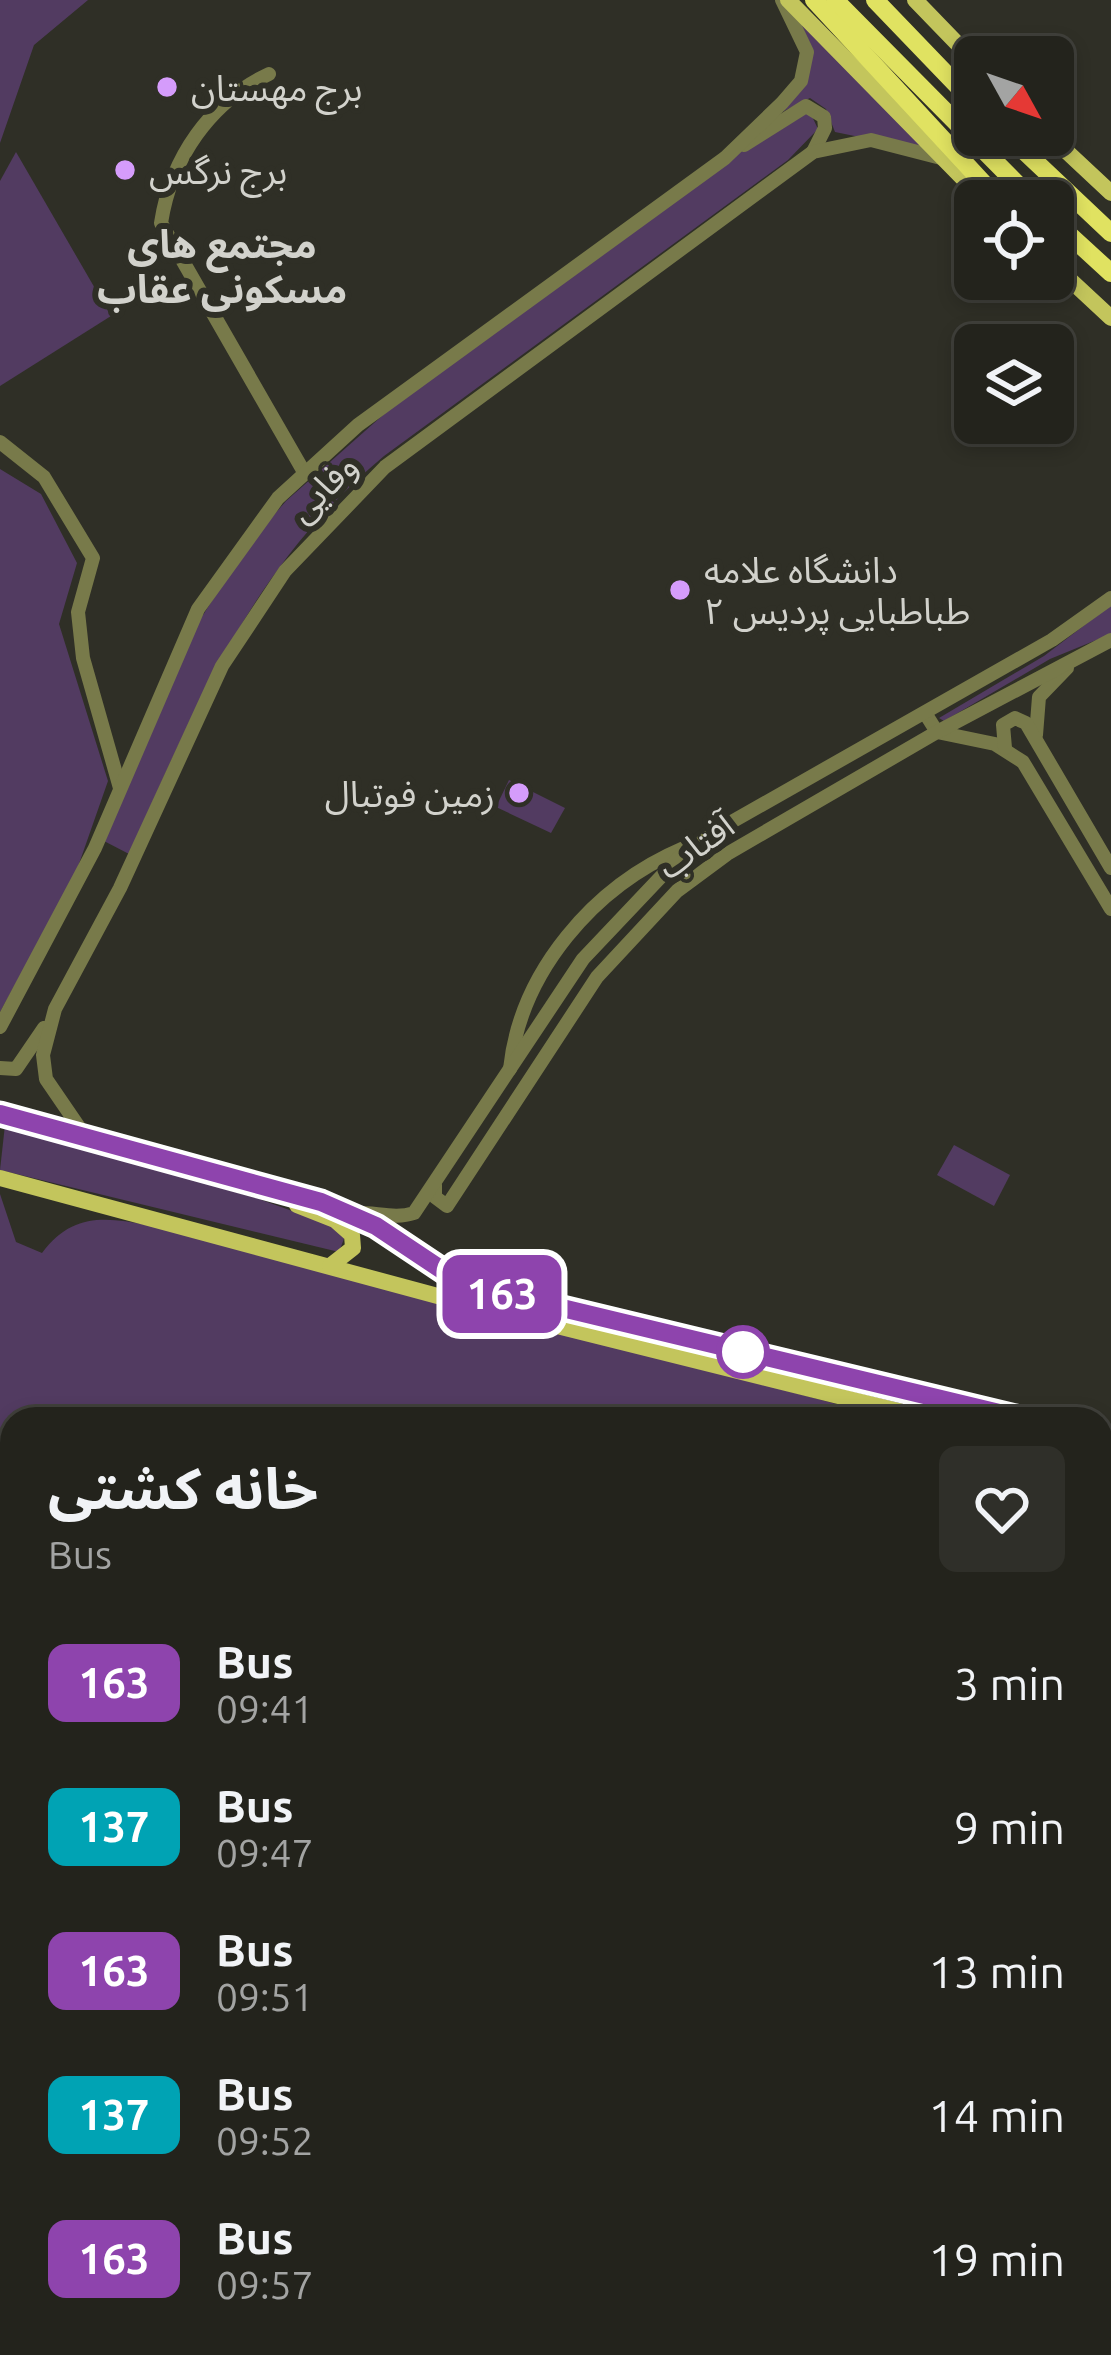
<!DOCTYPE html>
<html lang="en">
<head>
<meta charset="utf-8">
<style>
  body { margin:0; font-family:Ubuntu,"Noto Sans Arabic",sans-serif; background:#2f2f29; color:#f1f3f6; height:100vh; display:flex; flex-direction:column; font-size:45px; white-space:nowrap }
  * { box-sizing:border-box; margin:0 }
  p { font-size:39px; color:#a3a4a3 }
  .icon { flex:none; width:66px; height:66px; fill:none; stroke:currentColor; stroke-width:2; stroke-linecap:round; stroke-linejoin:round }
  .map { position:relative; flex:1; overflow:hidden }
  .drawer { position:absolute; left:0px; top:1407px; width:1113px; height:948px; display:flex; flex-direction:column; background:#23231c; border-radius:36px 36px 0 0; box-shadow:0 6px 18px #0003,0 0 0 3px #40403b }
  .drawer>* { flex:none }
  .badge { padding:0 24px; border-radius:18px; font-size:42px; line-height:78px }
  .needle { width:78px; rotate:130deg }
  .buttons { position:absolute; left:954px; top:36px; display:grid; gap:24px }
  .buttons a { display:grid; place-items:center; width:120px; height:120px; border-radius:18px; background:#23231c; box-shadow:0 6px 18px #0003,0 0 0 3px #40403b; font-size:60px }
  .map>.badge { position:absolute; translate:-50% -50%; box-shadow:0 0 0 6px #fff }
  .round { display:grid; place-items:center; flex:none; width:126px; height:126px; border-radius:18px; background:#2f2f29 }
  .head { display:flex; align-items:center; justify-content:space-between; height:204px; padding:0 48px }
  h1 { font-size:57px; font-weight:700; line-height:90px }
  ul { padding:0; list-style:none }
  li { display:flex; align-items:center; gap:36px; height:144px; padding:0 48px }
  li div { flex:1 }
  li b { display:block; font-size:45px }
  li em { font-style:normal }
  li .badge { min-width:132px; font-weight:700; text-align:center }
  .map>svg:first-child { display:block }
  .green { fill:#523b61 }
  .water { fill:#240434 }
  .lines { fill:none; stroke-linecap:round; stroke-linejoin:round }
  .minor { stroke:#787a4a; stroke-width:14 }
  .major { stroke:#c3c55c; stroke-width:16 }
  .highway { stroke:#e0e261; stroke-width:18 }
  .line-casing { stroke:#fff; stroke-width:27 }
  .line { stroke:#8e44ad; stroke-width:18 }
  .poi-dot { fill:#d59cfb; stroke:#2f2f26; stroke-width:4.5 }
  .stop-dot { fill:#fff; stroke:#8e44ad; stroke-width:6 }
  .labels { text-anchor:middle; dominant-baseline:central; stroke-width:12; stroke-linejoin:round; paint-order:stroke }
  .poi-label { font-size:36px; fill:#d2d2cc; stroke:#2f2f26; text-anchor:start }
  .street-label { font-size:36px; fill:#d2d2cc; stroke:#2f2f26 }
  .neighbourhood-label { font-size:39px; font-weight:bold; fill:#d2d2cc; stroke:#2f2f26 }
</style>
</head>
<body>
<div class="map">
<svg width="1111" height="2355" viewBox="0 0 1111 2355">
  <rect width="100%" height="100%" fill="#2f2f26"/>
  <g class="green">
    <polygon points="0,0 88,0 34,45 0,143"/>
    <path d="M797,19L928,151L835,132L826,109L810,98L764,121C808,83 823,77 797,19Z"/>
    <path d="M810,112L818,129L788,160L384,456C251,567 198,702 129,854L104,841L198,623L246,547L286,501L400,400L765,132Z"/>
    <polygon points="16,152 111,316 0,386 0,181"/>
    <polygon points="0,469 41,494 77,563 59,624 108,781 74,878 0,1012"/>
    <polygon points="1111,605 1111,634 1050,659 944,721 939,718 1044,656"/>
    <polygon points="509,780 565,808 551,833 496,807"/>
    <polygon points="5,1125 259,1199 331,1225 345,1236 339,1252 0,1170"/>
    <polygon points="954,1145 1010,1175 994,1206 937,1175"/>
    <path d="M0,1194L16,1242L42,1253C82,1198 133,1226 192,1233L893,1419H12V2343H1101V1485L1111,1488V2355H0Z"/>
  </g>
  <g class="water">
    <polygon points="1101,2105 1111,2105 1111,2253 1101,2254"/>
    <polygon points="0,2132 12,2132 12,2343 431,2343 418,2355 0,2355"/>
  </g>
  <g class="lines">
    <g class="minor">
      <path d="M269,74C210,102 171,158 161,223L304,472"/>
      <polyline points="744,145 806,106 824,117 825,128 813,152"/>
      <polyline points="0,442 44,477 93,558 78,612 83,658 120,788"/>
      <polyline points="925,713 937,732 995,744 1023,762 1111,909"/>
      <polyline points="1036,735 1039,697 1067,668"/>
      <polyline points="1005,748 1003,725 1015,718 1026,723 1111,868"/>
      <polyline points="0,1027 95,848 198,609 278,498 358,425 725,158 782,103 801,81 807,52 782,0"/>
      <polyline points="0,1068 16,1069 44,1028"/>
      <path d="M510,1069C520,972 594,886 684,848"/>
      <polyline points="85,1136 46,1079 43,1055 55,1009 120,888 222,666 285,571 385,467 813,152 871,140 941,158"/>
      <polyline points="435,1185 435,1197 447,1206 597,977 677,891 727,854 937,732 1111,640"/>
      <path d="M351,1213C373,1211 394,1220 414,1213L583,959L691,845L1052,640L1111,598"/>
    </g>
    <g class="major">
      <polyline points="788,0 985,201"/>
      <polyline points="915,0 975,62"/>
      <polyline points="1049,135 1111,193"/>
      <polyline points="1053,264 1111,318"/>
      <polyline points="0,1114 321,1202 376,1226 451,1276 483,1289 1024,1419"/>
      <polyline points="0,1178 445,1298 931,1419"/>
      <polyline points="297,1205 335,1220 352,1235 353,1248 330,1266"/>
      <polyline points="1101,1437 1111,1440"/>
      <polyline points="1101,1461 1111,1463"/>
    </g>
    <g class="highway">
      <polyline points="814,0 1000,201"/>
      <polyline points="835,0 1034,201"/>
      <polyline points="875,0 975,104"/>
      <polyline points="1007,135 1111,233"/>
      <polyline points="1053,220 1111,273"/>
      <polyline points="1053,263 1057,267"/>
    </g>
  </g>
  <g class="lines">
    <defs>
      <polyline id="line" points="0,1114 321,1202 376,1226 451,1276 483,1289 1024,1419"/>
    </defs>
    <use href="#line" class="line-casing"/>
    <use href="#line" class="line"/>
  </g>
  <g class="poi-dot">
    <circle cx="167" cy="87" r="12"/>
    <circle cx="125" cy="170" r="12"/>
    <circle cx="680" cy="590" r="12"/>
    <circle cx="519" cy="793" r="12"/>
  </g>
  <circle class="stop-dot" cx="743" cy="1352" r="24"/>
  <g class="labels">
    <g class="poi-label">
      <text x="191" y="87">برج مهستان</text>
      <text x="149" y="170">برج نرگس</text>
      <text x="704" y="569">دانشگاه علامه<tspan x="704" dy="41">طباطبایی پردیس ۲</tspan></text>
      <text x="495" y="793" text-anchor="end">زمین فوتبال</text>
    </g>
    <g class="street-label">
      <text transform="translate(322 487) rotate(-45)">وفایی</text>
      <text transform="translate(695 845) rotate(-36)">آفتاب</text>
    </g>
    <g class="neighbourhood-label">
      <text x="222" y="243">مجتمع های<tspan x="222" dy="45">مسکونی عقاب</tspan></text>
    </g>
  </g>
</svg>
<div class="buttons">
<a><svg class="needle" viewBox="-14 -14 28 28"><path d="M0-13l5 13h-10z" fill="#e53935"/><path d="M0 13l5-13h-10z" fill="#a3a4a3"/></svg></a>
<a><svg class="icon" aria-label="locate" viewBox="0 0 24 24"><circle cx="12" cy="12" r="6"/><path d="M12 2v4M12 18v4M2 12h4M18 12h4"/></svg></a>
<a><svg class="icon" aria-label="layers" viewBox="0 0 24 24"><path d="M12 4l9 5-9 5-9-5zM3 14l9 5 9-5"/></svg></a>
</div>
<b class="badge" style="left:502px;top:1294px;background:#8e44ad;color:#fff">163</b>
<section class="drawer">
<div class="head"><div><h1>خانه کشتی</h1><p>Bus</p></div><a class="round"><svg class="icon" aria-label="heart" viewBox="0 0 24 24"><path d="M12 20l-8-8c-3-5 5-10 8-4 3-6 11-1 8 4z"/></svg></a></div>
<ul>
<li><span class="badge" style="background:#8e44ad;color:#fff">163</span><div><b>Bus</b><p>09:41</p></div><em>3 min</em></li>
<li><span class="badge" style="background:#00a3b4;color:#fff">137</span><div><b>Bus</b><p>09:47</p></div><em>9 min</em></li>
<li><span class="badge" style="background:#8e44ad;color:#fff">163</span><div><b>Bus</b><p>09:51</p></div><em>13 min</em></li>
<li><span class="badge" style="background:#00a3b4;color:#fff">137</span><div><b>Bus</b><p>09:52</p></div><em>14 min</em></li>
<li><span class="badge" style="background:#8e44ad;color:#fff">163</span><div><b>Bus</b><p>09:57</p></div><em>19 min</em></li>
</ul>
</section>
</div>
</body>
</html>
